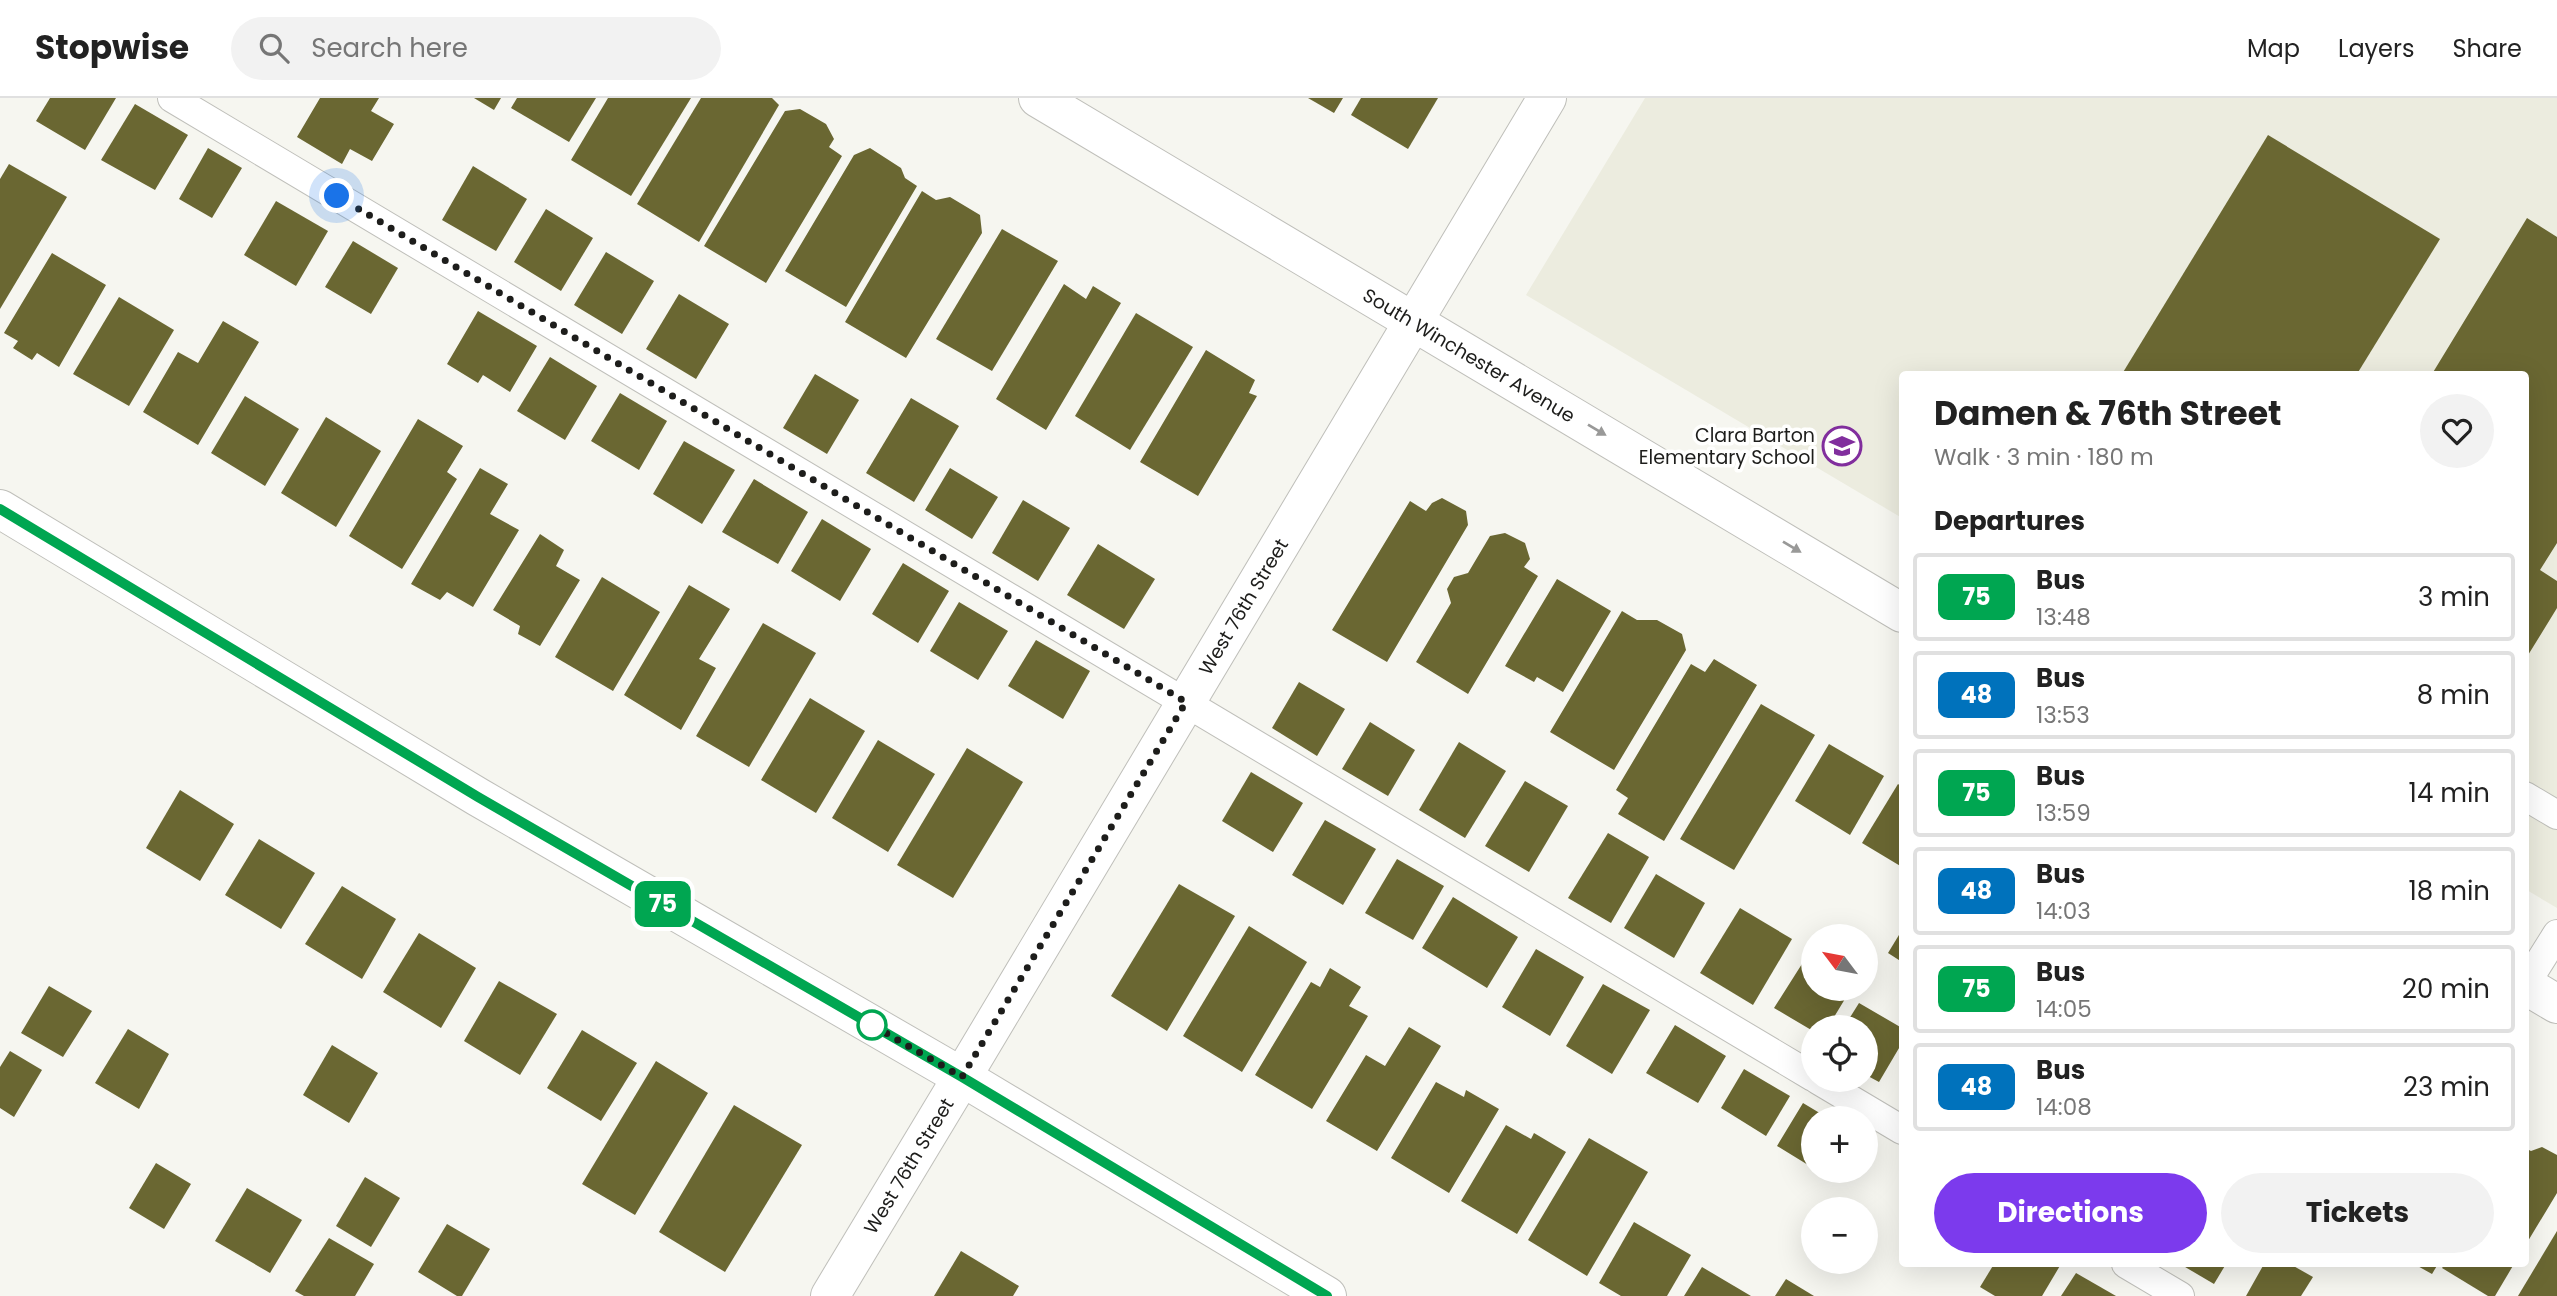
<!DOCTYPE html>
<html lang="en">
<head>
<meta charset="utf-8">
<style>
  body { margin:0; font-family:Poppins,sans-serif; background:#f2f2f2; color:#222; height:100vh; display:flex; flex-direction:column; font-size:26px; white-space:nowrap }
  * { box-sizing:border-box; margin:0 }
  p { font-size:23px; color:#767676 }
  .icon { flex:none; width:38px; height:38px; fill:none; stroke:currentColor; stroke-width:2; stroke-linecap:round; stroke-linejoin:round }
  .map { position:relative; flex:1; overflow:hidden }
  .sheet { position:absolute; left:1899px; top:273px; width:630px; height:896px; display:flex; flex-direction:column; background:#fff; border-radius:7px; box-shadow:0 7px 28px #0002 }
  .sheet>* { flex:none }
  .badge { padding:0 14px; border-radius:10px; font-size:24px; line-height:46px }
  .needle { width:46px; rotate:302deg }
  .buttons { position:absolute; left:1801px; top:826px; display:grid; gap:14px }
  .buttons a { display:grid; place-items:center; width:77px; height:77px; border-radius:50%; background:#fff; box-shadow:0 7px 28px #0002; font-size:35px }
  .you { position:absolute; width:35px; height:35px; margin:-18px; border:5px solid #fff; border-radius:50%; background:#1a73e8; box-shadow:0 0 0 10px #1a73e833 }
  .map>.badge { position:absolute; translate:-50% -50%; box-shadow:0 0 0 4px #fff }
  h2 { padding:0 35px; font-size:26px; line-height:63px }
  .round { display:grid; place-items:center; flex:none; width:74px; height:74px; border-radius:37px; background:#f2f2f2 }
  .overview { display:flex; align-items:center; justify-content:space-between; height:119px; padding:0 35px }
  h1 { font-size:33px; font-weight:700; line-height:52px }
  .button { display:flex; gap:14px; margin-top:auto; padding:14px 35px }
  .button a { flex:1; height:80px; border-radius:42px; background:#7c3aed; color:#fff; font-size:28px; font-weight:700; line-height:80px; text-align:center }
  .button a+a { background:#f2f2f2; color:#222 }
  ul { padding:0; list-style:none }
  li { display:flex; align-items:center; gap:21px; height:88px; margin:0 14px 10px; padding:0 21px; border:4px solid #e0e0e0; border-radius:7px }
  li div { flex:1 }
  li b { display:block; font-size:26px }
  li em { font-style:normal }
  li .badge { min-width:77px; font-weight:700; text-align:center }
  header { display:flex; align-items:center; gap:42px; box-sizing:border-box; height:98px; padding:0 35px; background:#fff; border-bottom:2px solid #e0e0e0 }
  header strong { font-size:33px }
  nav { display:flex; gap:38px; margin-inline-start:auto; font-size:24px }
  .search { width:490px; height:63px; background:#f2f2f2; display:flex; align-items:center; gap:18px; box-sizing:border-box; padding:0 24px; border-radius:38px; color:#767676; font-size:26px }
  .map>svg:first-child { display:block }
  .built { fill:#ececdf }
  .building { fill:#6a6732 }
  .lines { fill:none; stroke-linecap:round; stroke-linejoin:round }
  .service-casing { stroke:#bfbfba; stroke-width:30 }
  .minor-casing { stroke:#bfbfba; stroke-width:40 }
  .tertiary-casing { stroke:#bfbfba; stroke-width:40 }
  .service { stroke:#fff; stroke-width:28 }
  .minor { stroke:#fff; stroke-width:38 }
  .tertiary { stroke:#fff; stroke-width:38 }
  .oneway { fill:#999998 }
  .line-casing { stroke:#fff; stroke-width:16 }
  .line { stroke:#00a651; stroke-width:10 }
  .walk { stroke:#1d1d1b; stroke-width:7; stroke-dasharray:0 12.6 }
  .stop-dot { fill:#fff; stroke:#00a651; stroke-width:3.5 }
  .labels { text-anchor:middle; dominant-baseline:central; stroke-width:7; stroke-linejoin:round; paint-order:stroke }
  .street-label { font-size:19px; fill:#1d1d1b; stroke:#fffffe }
  .poi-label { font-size:19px; fill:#1d1d1b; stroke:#fffffe; text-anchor:end }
</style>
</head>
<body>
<header>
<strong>Stopwise</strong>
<div class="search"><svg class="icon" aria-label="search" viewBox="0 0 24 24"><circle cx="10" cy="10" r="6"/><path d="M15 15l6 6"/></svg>Search here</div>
<nav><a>Map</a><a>Layers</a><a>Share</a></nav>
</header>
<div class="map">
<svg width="2557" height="1198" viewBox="0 0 2557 1198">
  <rect width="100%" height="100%" fill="#f6f6f0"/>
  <polygon class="built" points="1645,0 2557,0 2557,810 2525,791 2525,276 1902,276 1902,420 1526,197"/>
  <g class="building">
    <polygon points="50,0 116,0 85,52 36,23"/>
    <polygon points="320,0 379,0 371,13 394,26 372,63 350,51 342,66 297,39"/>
    <polygon points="474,0 501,0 494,12"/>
    <polygon points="517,0 596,0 569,44 511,10"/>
    <polygon points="608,0 691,0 631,98 571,62"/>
    <polygon points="701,0 772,0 779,7 699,144 637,106"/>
    <polygon points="1308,0 1343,0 1334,15"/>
    <polygon points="1361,0 1438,0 1408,51 1351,17"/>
    <polygon points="135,6 188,37 155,92 101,62"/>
    <polygon points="800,11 826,26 834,41 829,49 842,58 766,185 704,148 785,13"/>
    <polygon points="2268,37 2440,141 2357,276 2122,276"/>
    <polygon points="208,50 242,70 212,120 179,101"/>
    <polygon points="870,50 901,70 905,80 917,88 846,209 785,173 854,57"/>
    <polygon points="9,66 67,99 0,211 0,81"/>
    <polygon points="473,68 527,101 496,153 442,122"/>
    <polygon points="922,93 936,102 950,99 980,117 982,135 906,260 845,224"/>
    <polygon points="276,103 328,133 296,188 244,157"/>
    <polygon points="546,111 593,140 561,193 514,164"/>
    <polygon points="2527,120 2557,139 2557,445 2540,472 2557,483 2557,510 2525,562 2525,276 2432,276"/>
    <polygon points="1002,131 1058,163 992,273 936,241"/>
    <polygon points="353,143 398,170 371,216 325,189"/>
    <polygon points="606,154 654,183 622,236 574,207"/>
    <polygon points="52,155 106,187 59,269 37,255 32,262 13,250 18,243 4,235"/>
    <polygon points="1064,186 1086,201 1093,188 1121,205 1046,332 996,301"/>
    <polygon points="679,196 729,226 696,281 646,251"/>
    <polygon points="119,199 174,232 129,308 73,276"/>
    <polygon points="478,213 537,248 510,294 483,277 478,285 447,266"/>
    <polygon points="1136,215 1193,249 1130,352 1075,318"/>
    <polygon points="223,223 259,244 198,347 143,314 178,254 198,265"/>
    <polygon points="1206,252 1255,282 1249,295 1257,298 1198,398 1140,364"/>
    <polygon points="550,259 597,288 565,342 517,313"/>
    <polygon points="815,276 859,302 827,356 783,330"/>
    <polygon points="620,295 667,323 639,372 591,343"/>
    <polygon points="245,298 299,331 265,388 211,355"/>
    <polygon points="911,300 959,328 914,404 866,375"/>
    <polygon points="326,319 381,353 336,429 281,395"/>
    <polygon points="418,321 463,348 447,374 457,381 402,471 349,438"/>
    <polygon points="684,343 735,372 702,426 653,396"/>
    <polygon points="480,370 508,386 490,416 519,432 473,509 447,494 440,502 411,486"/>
    <polygon points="950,370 998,399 972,441 925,412"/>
    <polygon points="754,381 808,414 778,466 722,434"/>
    <polygon points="1442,400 1466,413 1468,427 1387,564 1332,532 1410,403 1426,413 1432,405"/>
    <polygon points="1023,402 1070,430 1038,483 992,455"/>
    <polygon points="822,421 871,451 840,503 791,473"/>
    <polygon points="1505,435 1525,445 1530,461 1524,469 1538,478 1468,596 1416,564 1451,505 1447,491 1454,479 1468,475 1490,438"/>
    <polygon points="540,436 564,452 556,468 580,482 540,548 518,536 520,528 493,512"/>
    <polygon points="1098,446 1155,481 1124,531 1067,497"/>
    <polygon points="903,465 949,493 918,545 872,516"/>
    <polygon points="602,479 660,514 613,593 555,559"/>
    <polygon points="1557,481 1611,513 1563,594 1537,579 1534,584 1505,568"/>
    <polygon points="689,487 730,511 699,561 716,570 681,632 624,597"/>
    <polygon points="959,504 1008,533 978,582 930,553"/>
    <polygon points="1622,513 1637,522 1657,522 1682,536 1686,552 1614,672 1550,634"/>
    <polygon points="763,525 816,555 749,669 696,638"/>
    <polygon points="1036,542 1090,573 1063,621 1008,588"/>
    <polygon points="1714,561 1757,587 1664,743 1618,716 1628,700 1616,692 1691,566 1705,574"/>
    <polygon points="1299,584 1345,611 1317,658 1272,630"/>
    <polygon points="810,600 865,633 816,715 761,682"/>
    <polygon points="1761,606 1815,637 1734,772 1680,741"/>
    <polygon points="1370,624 1415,652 1388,698 1342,671"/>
    <polygon points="878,642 935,676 888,754 832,720"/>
    <polygon points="1459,644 1506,673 1465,740 1419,712"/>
    <polygon points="1829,646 1884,678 1850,737 1795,703"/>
    <polygon points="967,650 1023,684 953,800 897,767"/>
    <polygon points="1251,674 1303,705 1273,754 1222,723"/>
    <polygon points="1525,683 1568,708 1529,774 1485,748"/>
    <polygon points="1898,686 1902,689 1902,769 1862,745"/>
    <polygon points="180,692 234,726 200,783 146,750"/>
    <polygon points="1325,722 1376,751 1343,807 1292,777"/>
    <polygon points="1608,735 1649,759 1611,825 1568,800"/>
    <polygon points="259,741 315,775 281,831 225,797"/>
    <polygon points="1397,761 1444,788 1413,842 1365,815"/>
    <polygon points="1656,776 1705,805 1674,860 1624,830"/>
    <polygon points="1179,786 1235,818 1167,933 1111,898"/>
    <polygon points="342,788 396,821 362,881 305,846"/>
    <polygon points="1453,799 1518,839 1487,890 1422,850"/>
    <polygon points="1740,810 1792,841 1753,907 1700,875"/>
    <polygon points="1249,828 1307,864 1242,974 1183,938"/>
    <polygon points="1902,832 1902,864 1888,855"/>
    <polygon points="419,835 476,870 441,930 383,894"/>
    <polygon points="1536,851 1584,879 1550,938 1502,909"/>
    <polygon points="1807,858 1813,862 1813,891 1851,891 1828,929 1813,929 1813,933 1774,910"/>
    <polygon points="1330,870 1361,889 1349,908 1368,918 1312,1011 1255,977 1311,884 1320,889"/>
    <polygon points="499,883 557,916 520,977 464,943"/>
    <polygon points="1603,886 1650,912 1612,976 1566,948"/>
    <polygon points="49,888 92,913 63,959 21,935"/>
    <polygon points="1859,905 1902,930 1902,945 1879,984 1866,977 1866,929 1844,929"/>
    <polygon points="1675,927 1726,958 1698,1005 1646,975"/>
    <polygon points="1409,929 1441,948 1377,1053 1326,1023 1366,957 1385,968"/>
    <polygon points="128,931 169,956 139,1011 95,985"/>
    <polygon points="582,932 637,965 601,1023 547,990"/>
    <polygon points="332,947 378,975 349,1025 303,997"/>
    <polygon points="10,953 42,972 14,1019 0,1010 0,969"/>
    <polygon points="656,963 708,995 635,1117 582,1086"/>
    <polygon points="1744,971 1790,998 1766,1038 1721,1010"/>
    <polygon points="1436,984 1464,999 1466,992 1499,1011 1449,1095 1391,1060"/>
    <polygon points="1803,1005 1828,1020 1813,1020 1813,1070 1777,1048"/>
    <polygon points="734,1007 802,1047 725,1174 659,1134"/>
    <polygon points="1506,1027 1531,1041 1534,1035 1566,1054 1517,1136 1461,1103"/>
    <polygon points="1589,1040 1648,1074 1587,1178 1528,1142"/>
    <polygon points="2542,1049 2557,1057 2557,1095 2525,1148 2525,1050 2531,1053"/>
    <polygon points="156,1065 191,1086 164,1131 129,1110"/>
    <polygon points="365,1079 400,1100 371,1149 336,1128"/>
    <polygon points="247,1090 302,1122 270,1175 215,1143"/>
    <polygon points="1634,1124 1691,1157 1667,1198 1621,1198 1599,1185"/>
    <polygon points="447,1126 490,1151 462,1198 457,1198 418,1174"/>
    <polygon points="2557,1133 2557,1198 2518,1198"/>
    <polygon points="329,1140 374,1166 355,1198 304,1198 295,1193"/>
    <polygon points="961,1153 1019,1188 1013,1198 934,1198"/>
    <polygon points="1994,1166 2061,1166 2042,1198 1995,1198 1980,1189"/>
    <polygon points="2180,1166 2226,1166 2214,1186"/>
    <polygon points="2264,1166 2290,1166 2313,1179 2301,1198 2246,1198"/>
    <polygon points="2414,1166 2438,1166 2432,1176"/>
    <polygon points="2445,1166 2514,1166 2495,1198 2488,1198 2442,1170"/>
    <polygon points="1702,1169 1751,1198 1684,1198"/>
    <polygon points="2076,1175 2116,1198 2061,1198"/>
    <polygon points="1786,1181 1814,1198 1775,1198"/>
  </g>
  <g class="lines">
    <defs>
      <g id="service">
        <polyline points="172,0 1813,979"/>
        <polyline points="2525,698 2557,717"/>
        <polyline points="2525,887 2557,836"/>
        <polyline points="1818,982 1902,1032"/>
        <polyline points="2126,1166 2180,1198"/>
      </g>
      <g id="minor">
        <path id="s1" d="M1038,0L1902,515"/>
        <polyline points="2525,887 2557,906"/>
        <path id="s2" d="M830,1198L962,979"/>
      </g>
      <g id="tertiary">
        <polyline points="0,411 478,699 962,979 1327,1198"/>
        <path id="s3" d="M962,979L1547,0"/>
      </g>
    </defs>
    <use href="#service" class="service-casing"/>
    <use href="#minor" class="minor-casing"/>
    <use href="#tertiary" class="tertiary-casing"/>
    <use href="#service" class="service"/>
    <use href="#minor" class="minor"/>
    <use href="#tertiary" class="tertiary"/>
  </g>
  <defs><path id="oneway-solid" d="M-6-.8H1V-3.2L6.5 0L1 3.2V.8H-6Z" transform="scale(1.75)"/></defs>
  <g class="oneway">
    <use href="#oneway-solid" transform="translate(1597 332) rotate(31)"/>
    <use href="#oneway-solid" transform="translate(1792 449) rotate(31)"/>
  </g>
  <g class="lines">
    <defs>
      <polyline id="line" points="0,411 478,699 962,979 1327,1198"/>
    </defs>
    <use href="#line" class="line-casing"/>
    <use href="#line" class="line"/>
    <polyline class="walk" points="337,98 1186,604 962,979 865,923 872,927"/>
  </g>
  <defs>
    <symbol id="school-ring" viewBox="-11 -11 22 22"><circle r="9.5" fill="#fffffe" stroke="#812e9d" stroke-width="1.5"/><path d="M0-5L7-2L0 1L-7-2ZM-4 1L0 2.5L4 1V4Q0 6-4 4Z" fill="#812e9d"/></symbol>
  </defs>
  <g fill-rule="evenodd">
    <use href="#school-ring" x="1820" y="326" width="44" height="44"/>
  </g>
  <circle class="stop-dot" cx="872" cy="927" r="14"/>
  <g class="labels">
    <g class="street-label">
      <text stroke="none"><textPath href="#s1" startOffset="502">South Winchester Avenue</textPath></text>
      <text stroke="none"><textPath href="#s3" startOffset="548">West 76th Street</textPath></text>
      <text stroke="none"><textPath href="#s2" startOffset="152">West 76th Street</textPath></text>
    </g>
    <g class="poi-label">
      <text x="1815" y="337">Clara Barton<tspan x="1815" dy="22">Elementary School</tspan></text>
    </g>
  </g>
</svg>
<div class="buttons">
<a><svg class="needle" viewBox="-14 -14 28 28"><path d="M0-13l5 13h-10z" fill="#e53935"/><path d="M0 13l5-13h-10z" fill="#767676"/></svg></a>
<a><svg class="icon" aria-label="locate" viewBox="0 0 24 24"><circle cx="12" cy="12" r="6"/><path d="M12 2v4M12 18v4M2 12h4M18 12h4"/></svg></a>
<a>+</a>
<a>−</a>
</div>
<div class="you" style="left:337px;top:98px"></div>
<b class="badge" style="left:663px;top:806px;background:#00a651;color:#fff">75</b>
<section class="sheet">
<div class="overview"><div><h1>Damen &amp; 76th Street</h1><p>Walk · 3 min · 180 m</p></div><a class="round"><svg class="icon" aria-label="heart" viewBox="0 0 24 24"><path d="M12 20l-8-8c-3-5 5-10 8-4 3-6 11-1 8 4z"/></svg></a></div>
<h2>Departures</h2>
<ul>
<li><span class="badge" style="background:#00a651;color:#fff">75</span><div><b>Bus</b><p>13:48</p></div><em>3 min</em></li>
<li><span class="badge" style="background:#0072bc;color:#fff">48</span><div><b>Bus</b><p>13:53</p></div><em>8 min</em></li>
<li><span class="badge" style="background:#00a651;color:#fff">75</span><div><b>Bus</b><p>13:59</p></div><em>14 min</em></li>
<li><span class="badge" style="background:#0072bc;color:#fff">48</span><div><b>Bus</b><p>14:03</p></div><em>18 min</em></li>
<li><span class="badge" style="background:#00a651;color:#fff">75</span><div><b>Bus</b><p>14:05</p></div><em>20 min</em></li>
<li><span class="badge" style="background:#0072bc;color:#fff">48</span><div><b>Bus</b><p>14:08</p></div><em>23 min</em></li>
</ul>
<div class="button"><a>Directions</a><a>Tickets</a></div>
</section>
</div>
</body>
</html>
